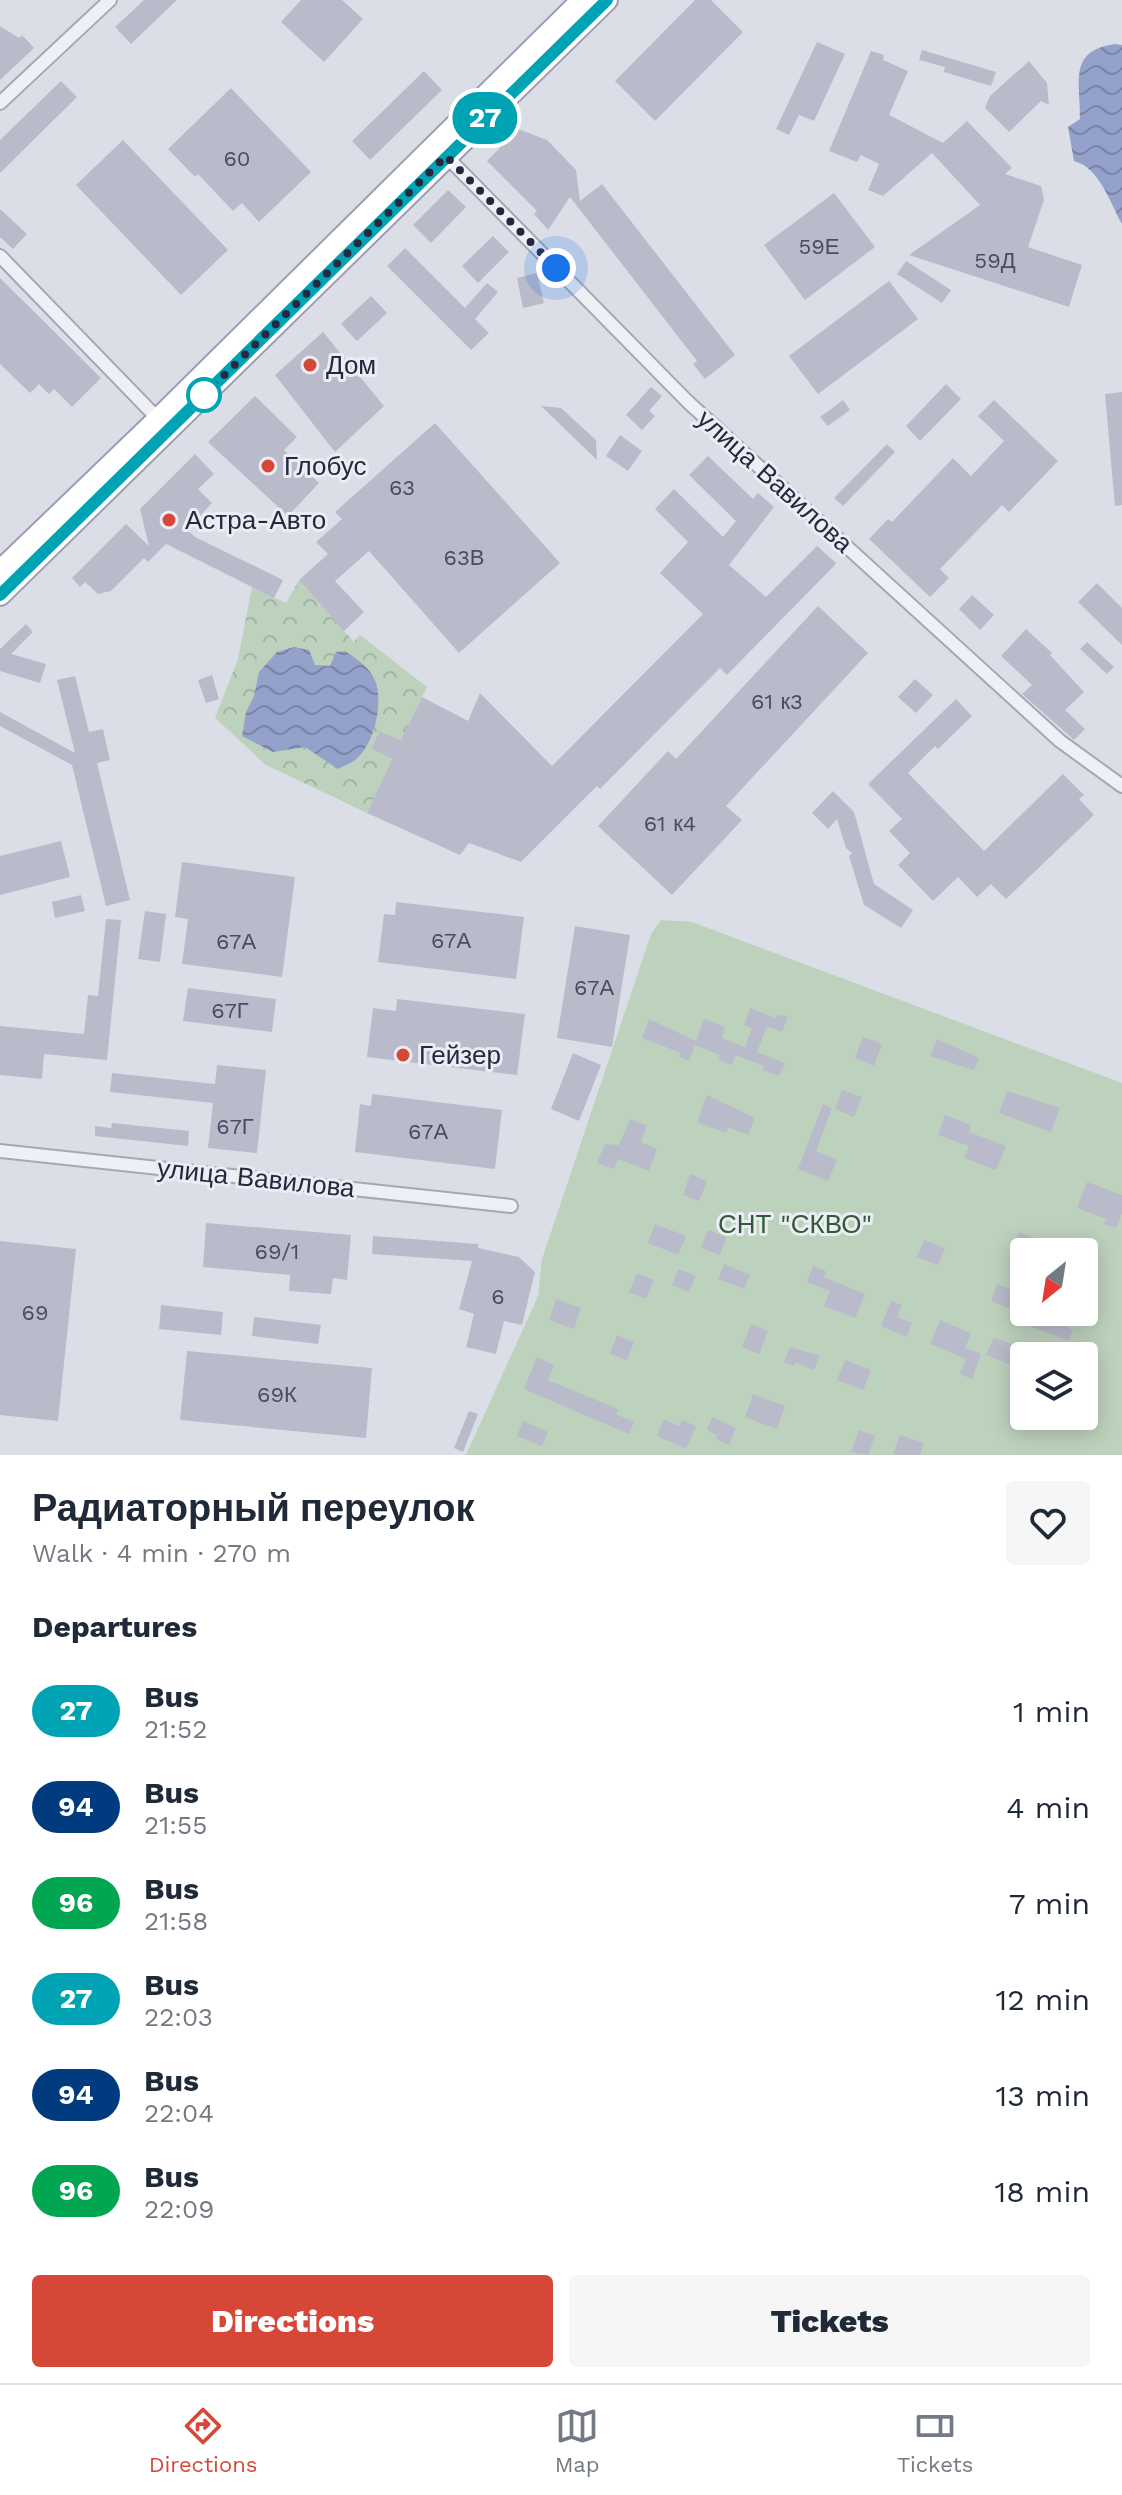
<!DOCTYPE html>
<html lang="en">
<head>
<meta charset="utf-8">
<style>
  body { margin:0; font-family:"Work Sans",sans-serif; background:#f6f6f7; color:#1f2937; height:100vh; display:flex; flex-direction:column; font-size:30px; white-space:nowrap }
  * { box-sizing:border-box; margin:0 }
  p { font-size:26px; color:#747a83 }
  .icon { flex:none; width:44px; height:44px; fill:none; stroke:currentColor; stroke-width:2; stroke-linecap:round; stroke-linejoin:round }
  .map { position:relative; height:1455px; overflow:hidden }
  .details { display:flex; flex-direction:column; background:#fff; flex:1 }
  .details>* { flex:none }
  .badge { padding:0 16px; border-radius:26px; font-size:28px; line-height:52px }
  .needle { width:52px; rotate:210deg }
  .controls { position:absolute; left:1010px; top:1238px; display:grid; gap:16px }
  .controls a { display:grid; place-items:center; width:88px; height:88px; border-radius:8px; background:#fff; box-shadow:0 4px 20px #0003; font-size:40px }
  .you { position:absolute; width:40px; height:40px; margin:-20px; border:6px solid #fff; border-radius:50%; background:#1a73e8; box-shadow:0 0 0 12px #1a73e833 }
  .map>.badge { position:absolute; translate:-50% -50%; box-shadow:0 0 0 4px #fff }
  h2 { padding:0 32px; font-size:30px; line-height:72px }
  .round { display:grid; place-items:center; flex:none; width:84px; height:84px; border-radius:8px; background:#f6f6f7 }
  .summary { display:flex; align-items:center; justify-content:space-between; height:136px; padding:0 32px }
  h1 { font-size:38px; font-weight:800; line-height:60px }
  .action { display:flex; gap:16px; margin-top:auto; padding:16px 32px }
  .action a { flex:1; height:92px; border-radius:8px; background:#d64737; color:#fff; font-size:32px; font-weight:800; line-height:92px; text-align:center }
  .action a+a { background:#f6f6f7; color:#1f2937 }
  ul { padding:0; list-style:none }
  li { display:flex; align-items:center; gap:24px; height:96px; padding:0 32px }
  li div { flex:1 }
  li b { display:block; font-size:30px }
  li em { font-style:normal }
  li .badge { min-width:88px; font-weight:700; text-align:center }
  .dock { display:flex; justify-content:space-around; align-items:center; height:112px; border-top:2px solid #e0e1e3; background:#fff; font-size:22px; color:#747a83 }
  .dock a { display:grid; justify-items:center; gap:4px }
  .dock .active { color:#d64737 }
  .map>svg:first-child { display:block }
  .forest { fill:url(#forest-crowns) }
  .garden { fill:#bdd2bd; fill-rule:evenodd }
  .water { fill:url(#water-waves) }
  .building { fill:#b9bbca }
  .lines { fill:none; stroke-linecap:round; stroke-linejoin:round }
  .minor-casing { stroke:#a5a7b5; stroke-width:16 }
  .primary-casing { stroke:#9b9eb4; stroke-width:24 }
  .minor { stroke:#eff0f6; stroke-width:12 }
  .primary { stroke:#fff; stroke-width:20 }
  .line-casing { stroke:#fff; stroke-width:18 }
  .line { stroke:#00a3b4; stroke-width:12 }
  .walk { stroke:#25283f; stroke-width:8; stroke-dasharray:0 14.4 }
  .poi-dot { fill:#d64737; stroke:#ebedf5; stroke-width:3 }
  .stop-dot { fill:#fff; stroke:#00a3b4; stroke-width:4 }
  .labels { text-anchor:middle; dominant-baseline:central; stroke-width:6; stroke-linejoin:round; paint-order:stroke }
  .number-label { font-size:22px; fill:#4a4d62 }
  .poi-label { font-size:26px; fill:#25283f; stroke:#ebedf5; text-anchor:start }
  .street-label { font-size:26px; fill:#25283f; stroke:#ebedf5 }
  .park-label { font-size:26px; fill:#315b34; stroke:#ebedf5 }
</style>
</head>
<body>
<div class="map">
<svg width="1122" height="1455" viewBox="0 0 1122 1455">
  <defs>
    <pattern id="forest-crowns" width="20" height="18" patternUnits="userSpaceOnUse" patternTransform="scale(2)"><rect width="20" height="18" fill="#bdd2bd"/><path d="M2 6a3 3 0 1 1 6 0M12 15a3 3 0 1 1 6 0" fill="none" stroke="#a2b4a4"/></pattern>
    <pattern id="water-waves" width="16" height="10" patternUnits="userSpaceOnUse" patternTransform="scale(2)"><rect width="16" height="10" fill="#94a1ca"/><path d="M0 5q4-4 8 0t8 0" fill="none" stroke="#7983a5"/></pattern>
  </defs>
  <rect width="100%" height="100%" fill="#dcdee7"/>
  <polygon class="forest" points="299,580 354,642 360,635 427,687 401,740 381,731 371,747 392,759 367,813 266,765 215,718 238,659 252,587 286,603"/>
  <path class="garden" d="M661,920L692,922L1122,1083V1455H466L538,1296L542,1259L651,934ZM1024,1252H1084V1312H1024ZM1024,1356H1084V1416H1024Z"/>
  <g class="water">
    <path d="M1115,44L1122,45V224C1110,203 1100,168 1074,161L1068,127L1080,119C1081,82 1067,51 1115,44Z"/>
    <path d="M294,647L309,650L315,665L330,666L336,652L345,651C357,659 371,668 376,683C383,705 374,745 355,760C350,764 343,766 338,769L305,747L273,752L242,736L246,712L254,696L259,672L277,652Z"/>
  </g>
  <g class="building">
    <polygon points="144,0 177,0 131,44 115,27"/>
    <polygon points="301,0 342,0 363,19 324,62 281,22"/>
    <polygon points="695,0 711,0 743,32 655,121 615,81"/>
    <polygon points="0,26 19,38 22,35 34,48 0,80"/>
    <polygon points="817,42 845,54 814,121 799,115 789,135 776,129"/>
    <polygon points="922,50 996,72 991,86 944,72 945,67 919,60"/>
    <polygon points="871,51 884,55 883,60 908,71 889,115 943,143 967,121 1012,168 1005,174 1041,186 1044,200 1028,247 1082,265 1069,307 909,255 980,205 932,153 883,196 868,190 879,164 861,155 857,162 829,151"/>
    <polygon points="1029,61 1047,83 1049,105 1041,101 1009,132 985,108 990,96"/>
    <polygon points="424,71 442,90 370,160 352,141"/>
    <polygon points="61,81 77,97 0,173 0,140"/>
    <polygon points="231,88 311,172 259,222 242,203 233,211 198,174 195,177 168,149"/>
    <polygon points="518,129 547,140 576,170 580,201 602,184 735,355 705,379 693,364 697,361 570,197 548,230 534,214 537,211 487,161"/>
    <polygon points="123,140 228,250 181,295 76,185"/>
    <polygon points="448,190 466,207 431,243 413,225"/>
    <polygon points="834,193 875,247 805,300 764,245"/>
    <polygon points="0,209 27,234 13,249 0,237"/>
    <polygon points="493,236 509,252 478,283 462,266"/>
    <polygon points="405,248 465,308 487,283 498,292 475,319 489,333 471,350 387,266"/>
    <polygon points="906,261 951,290 942,303 897,274"/>
    <polygon points="537,273 544,303 523,308 517,278"/>
    <polygon points="0,278 101,378 72,407 54,389 49,394 39,384 30,393 0,364"/>
    <polygon points="889,281 918,319 818,394 789,356"/>
    <polygon points="371,296 387,313 357,341 341,324"/>
    <polygon points="323,332 384,406 335,452 275,375"/>
    <polygon points="946,384 961,399 920,441 906,426"/>
    <polygon points="651,387 662,396 649,411 655,416 642,430 626,415"/>
    <polygon points="1122,392 1122,505 1115,506 1105,394"/>
    <polygon points="255,396 297,437 284,450 319,483 288,516 208,442"/>
    <polygon points="843,400 850,410 828,426 820,417"/>
    <polygon points="994,400 1058,461 1009,512 1002,505 940,569 949,578 930,597 869,539 888,519 892,522 953,458 971,476 1004,441 978,416"/>
    <polygon points="541,406 561,408 596,440 597,460"/>
    <polygon points="435,423 560,563 459,653 369,551 335,581 364,612 344,631 299,580 328,554 316,542 342,519 335,512"/>
    <polygon points="620,435 642,451 628,471 606,456"/>
    <polygon points="887,444 895,452 843,506 834,498"/>
    <polygon points="195,454 214,474 198,489 212,503 187,530 195,537 283,580 274,598 166,544 148,562 144,558 111,591 98,594 85,582 80,587 72,578 126,524 149,546 140,509"/>
    <polygon points="708,456 753,499 758,493 774,507 729,565 766,597 817,546 836,563 833,567 727,675 720,668 600,789 597,786 521,862 469,843 460,855 367,813 392,759 371,748 380,731 401,740 422,697 468,721 480,693 552,766 703,614 660,573 688,542 655,509 674,489 723,537 736,521 689,475"/>
    <polygon points="1097,583 1122,608 1122,645 1078,602"/>
    <polygon points="972,595 994,615 980,630 959,609"/>
    <polygon points="818,606 868,653 726,806 742,820 672,895 598,826 668,751 676,759"/>
    <polygon points="26,624 33,632 11,654 46,664 40,683 0,671 0,649"/>
    <polygon points="1026,629 1052,653 1050,655 1084,692 1065,710 1085,729 1074,740 1022,694 1032,685 1001,656"/>
    <polygon points="1087,642 1114,667 1107,674 1080,649"/>
    <polygon points="212,675 219,699 206,703 198,680"/>
    <polygon points="75,676 89,732 103,729 110,760 97,763 130,900 106,906 72,765 0,726 0,712 75,753 57,680"/>
    <polygon points="915,679 933,695 916,713 898,697"/>
    <polygon points="956,699 972,716 938,749 935,746 908,773 984,851 1063,774 1084,795 1079,799 1094,815 1006,899 991,884 977,897 958,877 933,901 898,865 910,853 889,831 902,819 868,784"/>
    <polygon points="833,791 854,812 874,884 913,910 901,928 864,905 849,856 852,853 846,848 837,819 828,829 812,813"/>
    <polygon points="61,841 70,877 0,895 0,856"/>
    <polygon points="182,862 295,877 282,977 182,964 188,919 175,917"/>
    <polygon points="81,895 85,911 55,918 52,902"/>
    <polygon points="396,902 524,917 516,979 378,962 384,914 395,915"/>
    <polygon points="145,911 166,914 160,962 138,959"/>
    <polygon points="106,919 121,920 107,1060 44,1054 42,1079 0,1075 0,1026 84,1034 88,995 98,996"/>
    <polygon points="575,926 630,935 612,1047 557,1038"/>
    <polygon points="188,988 276,999 272,1032 183,1021"/>
    <polygon points="397,999 525,1014 517,1075 367,1057 373,1008 396,1011"/>
    <polygon points="750,1008 776,1018 777,1014 788,1017 782,1032 767,1026 757,1052 785,1063 779,1076 763,1070 764,1066 736,1055 732,1065 718,1060 720,1055 695,1045 689,1061 679,1057 681,1053 642,1038 649,1019 696,1041 704,1019 725,1027 722,1038 745,1047 752,1028 744,1025"/>
    <polygon points="863,1037 882,1044 874,1066 855,1058"/>
    <polygon points="937,1039 979,1058 974,1070 930,1056"/>
    <polygon points="573,1053 601,1065 579,1121 551,1109"/>
    <polygon points="217,1065 266,1070 257,1153 208,1148 213,1103 110,1092 112,1073 215,1084"/>
    <polygon points="842,1090 862,1097 854,1117 835,1109"/>
    <polygon points="1007,1091 1060,1108 1051,1132 999,1113"/>
    <polygon points="372,1094 502,1110 495,1169 355,1152 360,1104 371,1106"/>
    <polygon points="707,1095 755,1118 748,1135 728,1127 726,1133 697,1122"/>
    <polygon points="823,1104 832,1108 816,1151 837,1160 828,1181 798,1169"/>
    <polygon points="945,1115 971,1125 969,1132 1006,1146 996,1170 964,1158 969,1146 938,1135"/>
    <polygon points="630,1119 647,1126 641,1142 657,1149 649,1171 618,1159 614,1169 597,1163 605,1144 619,1145"/>
    <polygon points="112,1123 189,1131 188,1146 95,1136 95,1126 111,1128"/>
    <polygon points="690,1174 707,1181 699,1201 683,1195"/>
    <polygon points="1087,1182 1122,1195 1122,1213 1116,1228 1104,1224 1106,1219 1077,1208"/>
    <polygon points="206,1223 351,1235 347,1280 333,1278 331,1294 289,1291 290,1275 203,1267"/>
    <polygon points="655,1224 686,1236 678,1255 648,1243"/>
    <polygon points="708,1230 727,1237 720,1255 701,1248"/>
    <polygon points="1019,1232 1045,1242 1041,1252 1024,1252 1024,1264 1009,1258"/>
    <polygon points="373,1236 478,1244 478,1248 519,1257 535,1272 522,1325 504,1321 496,1354 466,1347 474,1314 459,1309 472,1261 372,1254"/>
    <polygon points="924,1240 945,1248 938,1265 917,1257"/>
    <polygon points="0,1241 76,1249 58,1421 0,1415"/>
    <polygon points="724,1264 750,1275 744,1289 718,1279"/>
    <polygon points="813,1266 826,1271 824,1277 865,1294 855,1318 824,1306 830,1291 807,1282"/>
    <polygon points="678,1269 696,1276 689,1292 672,1285"/>
    <polygon points="637,1273 654,1280 646,1299 629,1292"/>
    <polygon points="997,1284 1024,1295 1018,1312 991,1301"/>
    <polygon points="556,1299 581,1308 574,1329 549,1320"/>
    <polygon points="891,1301 902,1305 897,1317 912,1323 907,1337 881,1326"/>
    <polygon points="161,1305 223,1312 221,1335 159,1329"/>
    <polygon points="1029,1312 1045,1312 1061,1318 1059,1324 1073,1330 1069,1341 1025,1324"/>
    <polygon points="254,1317 321,1325 318,1344 252,1336"/>
    <polygon points="940,1320 971,1333 965,1348 981,1354 972,1379 960,1374 966,1359 930,1344"/>
    <polygon points="751,1324 768,1331 759,1354 742,1347"/>
    <polygon points="617,1335 634,1342 627,1360 610,1354"/>
    <polygon points="994,1337 1024,1349 1024,1370 986,1355"/>
    <polygon points="790,1347 820,1356 814,1370 796,1363 794,1366 784,1362"/>
    <polygon points="187,1351 372,1368 366,1438 180,1420"/>
    <polygon points="537,1357 554,1365 548,1380 618,1409 616,1414 634,1422 629,1434 524,1389"/>
    <polygon points="845,1360 871,1370 863,1390 837,1380"/>
    <polygon points="753,1394 785,1406 777,1429 745,1417"/>
    <polygon points="469,1411 478,1414 463,1452 454,1448"/>
    <polygon points="712,1417 736,1428 729,1445 716,1439 717,1435 707,1430"/>
    <polygon points="664,1419 679,1426 682,1420 696,1426 686,1449 657,1436"/>
    <polygon points="523,1421 548,1432 542,1446 517,1436"/>
    <polygon points="859,1430 875,1436 868,1455 851,1452"/>
    <polygon points="900,1435 924,1443 920,1455 893,1455"/>
  </g>
  <g class="lines">
    <defs>
      <g id="minor">
        <polyline points="0,103 110,0"/>
        <polyline points="446,156 688,402 1060,741 1122,786"/>
        <polyline points="0,256 162,423"/>
        <polyline points="0,1151 511,1206"/>
      </g>
      <g id="primary">
        <polyline points="0,571 158,419 582,0"/>
        <polyline points="0,595 607,0"/>
      </g>
    </defs>
    <use href="#minor" class="minor-casing"/>
    <use href="#primary" class="primary-casing"/>
    <use href="#minor" class="minor"/>
    <use href="#primary" class="primary"/>
  </g>
  <g class="lines">
    <defs>
      <polyline id="line" points="0,595 607,0"/>
    </defs>
    <use href="#line" class="line-casing"/>
    <use href="#line" class="line"/>
    <polyline class="walk" points="204,395 446,156 556,268"/>
  </g>
  <g class="poi-dot">
    <circle cx="310" cy="365" r="8"/>
    <circle cx="268" cy="466" r="8"/>
    <circle cx="169" cy="520" r="8"/>
    <circle cx="403" cy="1055" r="8"/>
  </g>
  <circle class="stop-dot" cx="204" cy="395" r="16"/>
  <g class="labels">
    <g class="number-label">
      <text x="237" y="158">60</text>
      <text x="819" y="246">59Е</text>
      <text x="995" y="260">59Д</text>
      <text x="402" y="487">63</text>
      <text x="464" y="557">63В</text>
      <text x="777" y="701">61 к3</text>
      <text x="670" y="823">61 к4</text>
      <text x="451" y="940">67А</text>
      <text x="236" y="941">67А</text>
      <text x="594" y="987">67А</text>
      <text x="230" y="1010">67Г</text>
      <text x="235" y="1126">67Г</text>
      <text x="428" y="1131">67А</text>
      <text x="277" y="1251">69/1</text>
      <text x="498" y="1296">6</text>
      <text x="35" y="1312">69</text>
      <text x="277" y="1394">69К</text>
    </g>
    <g class="poi-label">
      <text x="326" y="365">Дом</text>
      <text x="284" y="466">Глобус</text>
      <text x="185" y="520">Астра-Авто</text>
      <text x="419" y="1055">Гейзер</text>
    </g>
    <g class="street-label">
      <text transform="translate(775 481) rotate(42)">улица Вавилова</text>
      <text transform="translate(256 1178) rotate(6)">улица Вавилова</text>
    </g>
    <g class="park-label">
      <text x="795" y="1224">СНТ "СКВО"</text>
    </g>
  </g>
</svg>
<div class="controls">
<a><svg class="needle" viewBox="-14 -14 28 28"><path d="M0-13l5 13h-10z" fill="#e53935"/><path d="M0 13l5-13h-10z" fill="#747a83"/></svg></a>
<a><svg class="icon" aria-label="layers" viewBox="0 0 24 24"><path d="M12 4l9 5-9 5-9-5zM3 14l9 5 9-5"/></svg></a>
</div>
<div class="you" style="left:556px;top:268px"></div>
<b class="badge" style="left:485px;top:118px;background:#00a3b4;color:#fff">27</b>
</div>
<section class="details">
<div class="summary"><div><h1>Радиаторный переулок</h1><p>Walk · 4 min · 270 m</p></div><a class="round"><svg class="icon" aria-label="heart" viewBox="0 0 24 24"><path d="M12 20l-8-8c-3-5 5-10 8-4 3-6 11-1 8 4z"/></svg></a></div>
<h2>Departures</h2>
<ul>
<li><span class="badge" style="background:#00a3b4;color:#fff">27</span><div><b>Bus</b><p>21:52</p></div><em>1 min</em></li>
<li><span class="badge" style="background:#003b80;color:#fff">94</span><div><b>Bus</b><p>21:55</p></div><em>4 min</em></li>
<li><span class="badge" style="background:#00a651;color:#fff">96</span><div><b>Bus</b><p>21:58</p></div><em>7 min</em></li>
<li><span class="badge" style="background:#00a3b4;color:#fff">27</span><div><b>Bus</b><p>22:03</p></div><em>12 min</em></li>
<li><span class="badge" style="background:#003b80;color:#fff">94</span><div><b>Bus</b><p>22:04</p></div><em>13 min</em></li>
<li><span class="badge" style="background:#00a651;color:#fff">96</span><div><b>Bus</b><p>22:09</p></div><em>18 min</em></li>
</ul>
<div class="action"><a>Directions</a><a>Tickets</a></div>
</section>
<nav class="dock">
<a class="active"><svg class="icon" aria-label="directions" viewBox="0 0 24 24"><path d="M12 3l9 9-9 9-9-9zM9 14v-3h6M13 9l2 2-2 2"/></svg>Directions</a>
<a><svg class="icon" aria-label="map" viewBox="0 0 24 24"><path d="M3 6l6-2 6 2 6-2v14l-6 2-6-2-6 2zM9 4v14M15 6v14"/></svg>Map</a>
<a><svg class="icon" aria-label="tickets" viewBox="0 0 24 24"><path d="M3 7h18v10H3zM15 7v10"/></svg>Tickets</a>
</nav>
</body>
</html>
